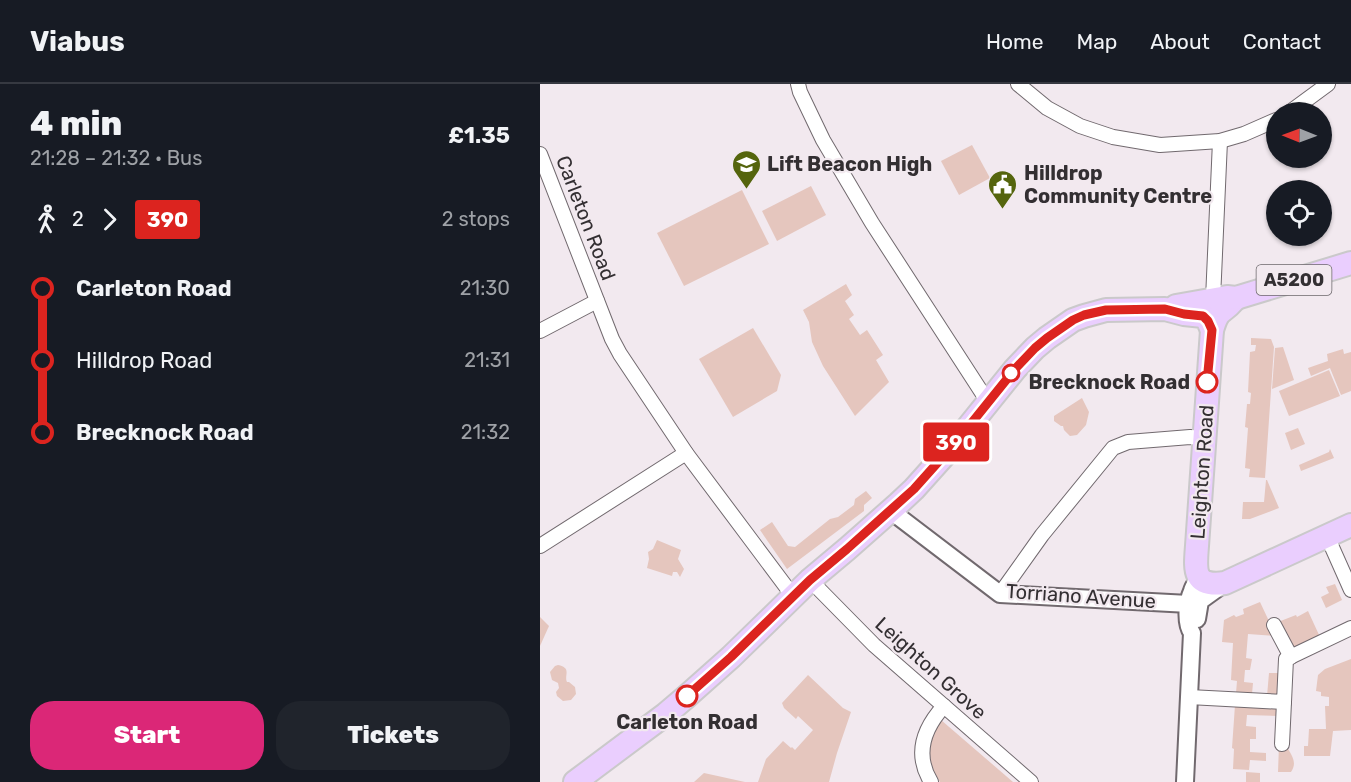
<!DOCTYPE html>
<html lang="en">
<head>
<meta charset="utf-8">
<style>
  body { margin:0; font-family:Rubik,sans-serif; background:#20242c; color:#f1f3f6; height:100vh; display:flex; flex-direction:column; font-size:22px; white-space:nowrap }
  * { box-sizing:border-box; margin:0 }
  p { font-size:20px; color:#9ea1a6 }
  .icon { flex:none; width:33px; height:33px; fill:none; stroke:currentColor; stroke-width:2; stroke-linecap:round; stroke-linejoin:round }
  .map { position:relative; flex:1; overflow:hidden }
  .panel { display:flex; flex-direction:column; background:#171b24; width:540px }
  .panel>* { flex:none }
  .badge { padding:0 12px; border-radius:4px; font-size:21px; line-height:39px }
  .needle { width:39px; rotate:271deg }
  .tools { position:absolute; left:726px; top:18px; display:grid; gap:12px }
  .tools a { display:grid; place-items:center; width:66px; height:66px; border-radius:50%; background:#171b24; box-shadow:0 2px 4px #0004; font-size:30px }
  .map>.badge { position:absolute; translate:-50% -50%; box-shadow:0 0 0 3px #fff }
  .legs { display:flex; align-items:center; gap:9px; height:66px; padding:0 30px; font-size:20px }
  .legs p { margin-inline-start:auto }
  .summary { display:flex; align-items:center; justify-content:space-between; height:102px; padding:0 30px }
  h1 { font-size:33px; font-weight:800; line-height:45px }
  .action { display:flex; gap:12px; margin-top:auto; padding:12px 30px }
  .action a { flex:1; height:69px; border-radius:24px; background:#db2777; color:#fff; font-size:24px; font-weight:800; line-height:69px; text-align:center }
  .action a+a { background:#20242c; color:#f1f3f6 }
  ul { padding:0 30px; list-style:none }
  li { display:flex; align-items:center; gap:21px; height:72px; font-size:22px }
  li i { display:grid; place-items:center; width:9px; height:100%; margin:0 8px; background:currentColor }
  li i::after { content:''; width:15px; height:15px; margin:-8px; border:4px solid; border-radius:50%; background:#171b24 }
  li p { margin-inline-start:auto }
  li:first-child i { background:linear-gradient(#0000 50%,currentColor 0) }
  li:last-child i { background:linear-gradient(currentColor 50%,#0000 0) }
  header { display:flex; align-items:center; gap:36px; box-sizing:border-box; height:84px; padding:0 30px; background:#171b24; border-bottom:2px solid #363941 }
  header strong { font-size:28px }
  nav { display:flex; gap:33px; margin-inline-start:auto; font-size:21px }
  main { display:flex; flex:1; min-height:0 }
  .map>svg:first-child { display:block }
  .green { fill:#e5c6be }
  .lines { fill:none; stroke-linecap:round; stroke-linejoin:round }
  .minor-casing { stroke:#71696e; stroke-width:16 }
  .tertiary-casing { stroke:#71696e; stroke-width:20 }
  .primary-casing { stroke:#cac9ca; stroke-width:26 }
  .minor { stroke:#fff; stroke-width:14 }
  .tertiary { stroke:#fff; stroke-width:16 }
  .primary { stroke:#eacefe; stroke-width:22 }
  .line-1-casing { stroke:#fff; stroke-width:14 }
  .line-1 { stroke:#dc241f; stroke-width:9 }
  .stop-1-dot { fill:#fff; stroke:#dc241f; stroke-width:3 }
  .labels { text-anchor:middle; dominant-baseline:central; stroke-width:4.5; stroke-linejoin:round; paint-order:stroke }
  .shield { fill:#f2e9ef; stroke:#6c676b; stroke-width:1.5 }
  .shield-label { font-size:18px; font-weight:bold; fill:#332f32 }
  .poi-label { font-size:20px; font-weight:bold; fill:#332f32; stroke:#f2e9ef; text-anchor:start }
  .street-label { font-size:20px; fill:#332f32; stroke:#f2e9ef }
  .stop-label { font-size:20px; font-weight:bold; fill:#332f32; stroke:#f2e9ef; text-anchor:end }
</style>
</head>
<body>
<header>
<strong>Viabus</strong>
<nav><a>Home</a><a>Map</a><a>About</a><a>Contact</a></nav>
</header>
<main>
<section class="panel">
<div class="summary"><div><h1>4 min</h1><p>21:28 – 21:32 · Bus</p></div><b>£1.35</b></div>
<div class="legs"><svg class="icon" aria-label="walk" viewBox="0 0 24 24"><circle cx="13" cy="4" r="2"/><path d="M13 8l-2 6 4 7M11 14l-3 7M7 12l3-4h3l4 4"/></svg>2<svg class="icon" aria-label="forward" viewBox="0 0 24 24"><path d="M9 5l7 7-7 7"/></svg><b class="badge" style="background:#dc241f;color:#fff">390</b><p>2 stops</p></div>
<ul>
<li><i style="color:#dc241f"></i><b>Carleton Road</b><p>21:30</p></li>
<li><i style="color:#dc241f"></i><span>Hilldrop Road</span><p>21:31</p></li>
<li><i style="color:#dc241f"></i><b>Brecknock Road</b><p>21:32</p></li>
</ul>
<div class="action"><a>Start</a><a>Tickets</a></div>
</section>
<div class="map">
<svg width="811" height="698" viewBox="0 0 811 698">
  <rect width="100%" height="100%" fill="#f2e9ef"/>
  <g class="green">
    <polygon points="432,61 450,94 419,111 401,77"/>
    <polygon points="271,102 286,131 237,157 222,127"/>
    <polygon points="202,106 229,160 144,202 117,149"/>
    <polygon points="306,200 312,211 305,217 314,231 309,235 320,251 327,246 343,271 336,276 349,298 315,332 283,282 272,258 269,238 263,226"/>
    <polygon points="213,244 241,291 237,307 193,333 159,275"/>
    <polygon points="711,254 731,255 734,263 725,394 709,393 710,385 705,384 708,344 705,343 707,320 710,320 711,309 708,308 710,268 715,267 716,261 711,261"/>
    <polygon points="743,263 754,296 732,305 735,264"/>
    <polygon points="803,265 804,270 811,268 811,307 801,311 790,284 771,292 768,284 788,277 787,270"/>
    <polygon points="789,286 800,312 749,332 739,307"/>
    <polygon points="542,314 549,328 546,341 537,351 530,352 524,346 523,342 521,342 514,337 514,332"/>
    <polygon points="758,344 765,360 751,366 745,349"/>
    <polygon points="790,365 794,374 761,387 759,381 789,368"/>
    <polygon points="726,396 727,396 739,424 710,435 702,435 703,418 724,418"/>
    <polygon points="326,407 332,414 324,421 324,427 247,485 220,446 232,438 248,462 255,463 290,435 298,433 314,421 315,415"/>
    <polygon points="117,456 141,466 138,475 144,485 140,493 137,488 133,488 132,492 107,484 109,475 108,468 113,465"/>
    <polygon points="795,500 802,516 786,524 781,513 789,509 786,503"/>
    <polygon points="720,518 736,552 708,550 706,574 712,575 710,586 705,586 704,598 713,599 712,610 696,609 697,597 691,596 693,559 682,558 684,536 694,531 696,533 704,530 703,525"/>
    <polygon points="768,527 780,553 752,565 738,538 756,531 757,533"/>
    <polygon points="0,533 9,542 0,562"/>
    <polygon points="811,575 811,646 793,647 790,672 764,672 764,662 768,662 769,645 786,645 785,622 789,622 789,613 781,612 781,608 776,607 778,591 785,585"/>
    <path d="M18,581C32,584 24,591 27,598H29L35,603L36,610L31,616L23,617L17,612L16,608L19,604L18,599L12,596L10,588L15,582Z"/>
    <polygon points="729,589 741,589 739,613 727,612"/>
    <polygon points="268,591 303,624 311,628 297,669 289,698 218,698 226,675 243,657 251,664 252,663 255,666 273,646 258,632 256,635 244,624 242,619"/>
    <polygon points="695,621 740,623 739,632 707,631 706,642 716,643 716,655 710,655 710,668 726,669 726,677 710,676 709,686 693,685 694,665 692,664"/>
    <path d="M401,636L473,698H400C385,678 388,656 401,636Z"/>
    <path d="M739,661H746C751,671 758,678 751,688H738Z"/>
    <polygon points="706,688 720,689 720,698 706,698"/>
    <polygon points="164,689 205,698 154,698"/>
  </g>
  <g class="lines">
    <defs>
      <g id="minor">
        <polyline points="258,0 260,8 283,56 332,139 448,318"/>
        <polyline points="478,0 507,24 540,42 573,53 620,61 680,57 704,50 736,36"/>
        <polyline points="750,28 788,0"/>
        <polyline points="0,70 72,255 80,270 146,369 253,512"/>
        <polyline points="673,215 680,57"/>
        <polyline points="0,247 57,217"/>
        <polyline points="787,452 811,506"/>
        <polyline points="0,462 146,369"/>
        <polyline points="270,496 334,561 491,698"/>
        <polyline points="460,510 502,451 573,364 588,358 650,353 664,354"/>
        <polyline points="734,541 751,573"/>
        <polyline points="649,613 744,618 746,575 811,544"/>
        <polyline points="742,660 744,618"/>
        <path d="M391,698C374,670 384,644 404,622"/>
      </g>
      <g id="tertiary">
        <polyline points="351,427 460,510 649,520"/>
        <polyline points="657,535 660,517 685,499"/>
        <path d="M645,698L652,549C645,539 647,518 652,507C653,502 657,498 659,494"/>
      </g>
      <g id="primary">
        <path d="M696,214C690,221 688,223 681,228C676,232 674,240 672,246L657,462C655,487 653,503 685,499L811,441"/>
        <polyline points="636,222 687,213 696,214 811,179"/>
        <polyline points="35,698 126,630 146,613 191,573 270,496 307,465 358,420 374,405 417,357 475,285 495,264 507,254 533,236 544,232 566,226 625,225 644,230 663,232 668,237 672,246"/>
      </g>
    </defs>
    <use href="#minor" class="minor-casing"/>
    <use href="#tertiary" class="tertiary-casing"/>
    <use href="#primary" class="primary-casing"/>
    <use href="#minor" class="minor"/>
    <use href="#tertiary" class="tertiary"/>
    <use href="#primary" class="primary"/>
  </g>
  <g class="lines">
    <defs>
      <polyline id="line-1" points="147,612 191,573 270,496 307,465 374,405 417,357 475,285 495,264 507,254 533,236 544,231 566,226 625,225 644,230 663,232 668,237 672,246 667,298"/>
    </defs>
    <use href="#line-1" class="line-1-casing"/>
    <use href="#line-1" class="line-1"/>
  </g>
  <defs>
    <symbol id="school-pin" viewBox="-11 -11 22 30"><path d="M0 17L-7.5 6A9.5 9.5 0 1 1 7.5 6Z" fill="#55650d" stroke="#f2e9ef"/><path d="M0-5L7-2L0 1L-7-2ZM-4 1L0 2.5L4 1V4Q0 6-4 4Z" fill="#fff"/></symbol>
    <symbol id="civic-pin" viewBox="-11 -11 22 30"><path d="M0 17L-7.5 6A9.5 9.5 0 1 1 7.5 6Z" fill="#55650d" stroke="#f2e9ef"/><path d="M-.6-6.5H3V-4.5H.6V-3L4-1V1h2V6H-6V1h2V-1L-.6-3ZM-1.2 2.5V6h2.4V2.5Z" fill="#fff"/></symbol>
  </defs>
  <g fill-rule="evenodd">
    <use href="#school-pin" x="190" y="64" width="33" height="45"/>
    <use href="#civic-pin" x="446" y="84" width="33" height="45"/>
  </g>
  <g class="stop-1-dot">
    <circle cx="471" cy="289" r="8"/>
    <circle cx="667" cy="298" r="10"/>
    <circle cx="147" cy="612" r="10"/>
  </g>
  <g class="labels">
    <rect class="shield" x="716.5" y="181" width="75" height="30" rx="4.5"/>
    <g class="shield-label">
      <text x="754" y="196">A5200</text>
    </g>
    <g class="poi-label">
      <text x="227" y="80">Lift Beacon High</text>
      <text x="484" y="89">Hilldrop<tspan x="484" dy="23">Community Centre</tspan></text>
    </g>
    <g class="street-label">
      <text transform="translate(46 134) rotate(69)">Carleton Road</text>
      <text transform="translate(662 388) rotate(-86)">Leighton Road</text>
      <text transform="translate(541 512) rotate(4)">Torriano Avenue</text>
      <text transform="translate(391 584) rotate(42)">Leighton Grove</text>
    </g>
    <g class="stop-label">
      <text x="650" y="298">Brecknock Road</text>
      <text x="147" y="638" text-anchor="middle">Carleton Road</text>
    </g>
  </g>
</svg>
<div class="tools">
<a><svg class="needle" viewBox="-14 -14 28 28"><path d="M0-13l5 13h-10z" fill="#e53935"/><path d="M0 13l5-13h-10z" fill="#9ea1a6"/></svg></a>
<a><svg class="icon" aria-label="locate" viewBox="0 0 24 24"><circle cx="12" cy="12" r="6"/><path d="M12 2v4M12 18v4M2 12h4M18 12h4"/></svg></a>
</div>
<b class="badge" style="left:416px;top:358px;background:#dc241f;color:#fff">390</b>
</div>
</main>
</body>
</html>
